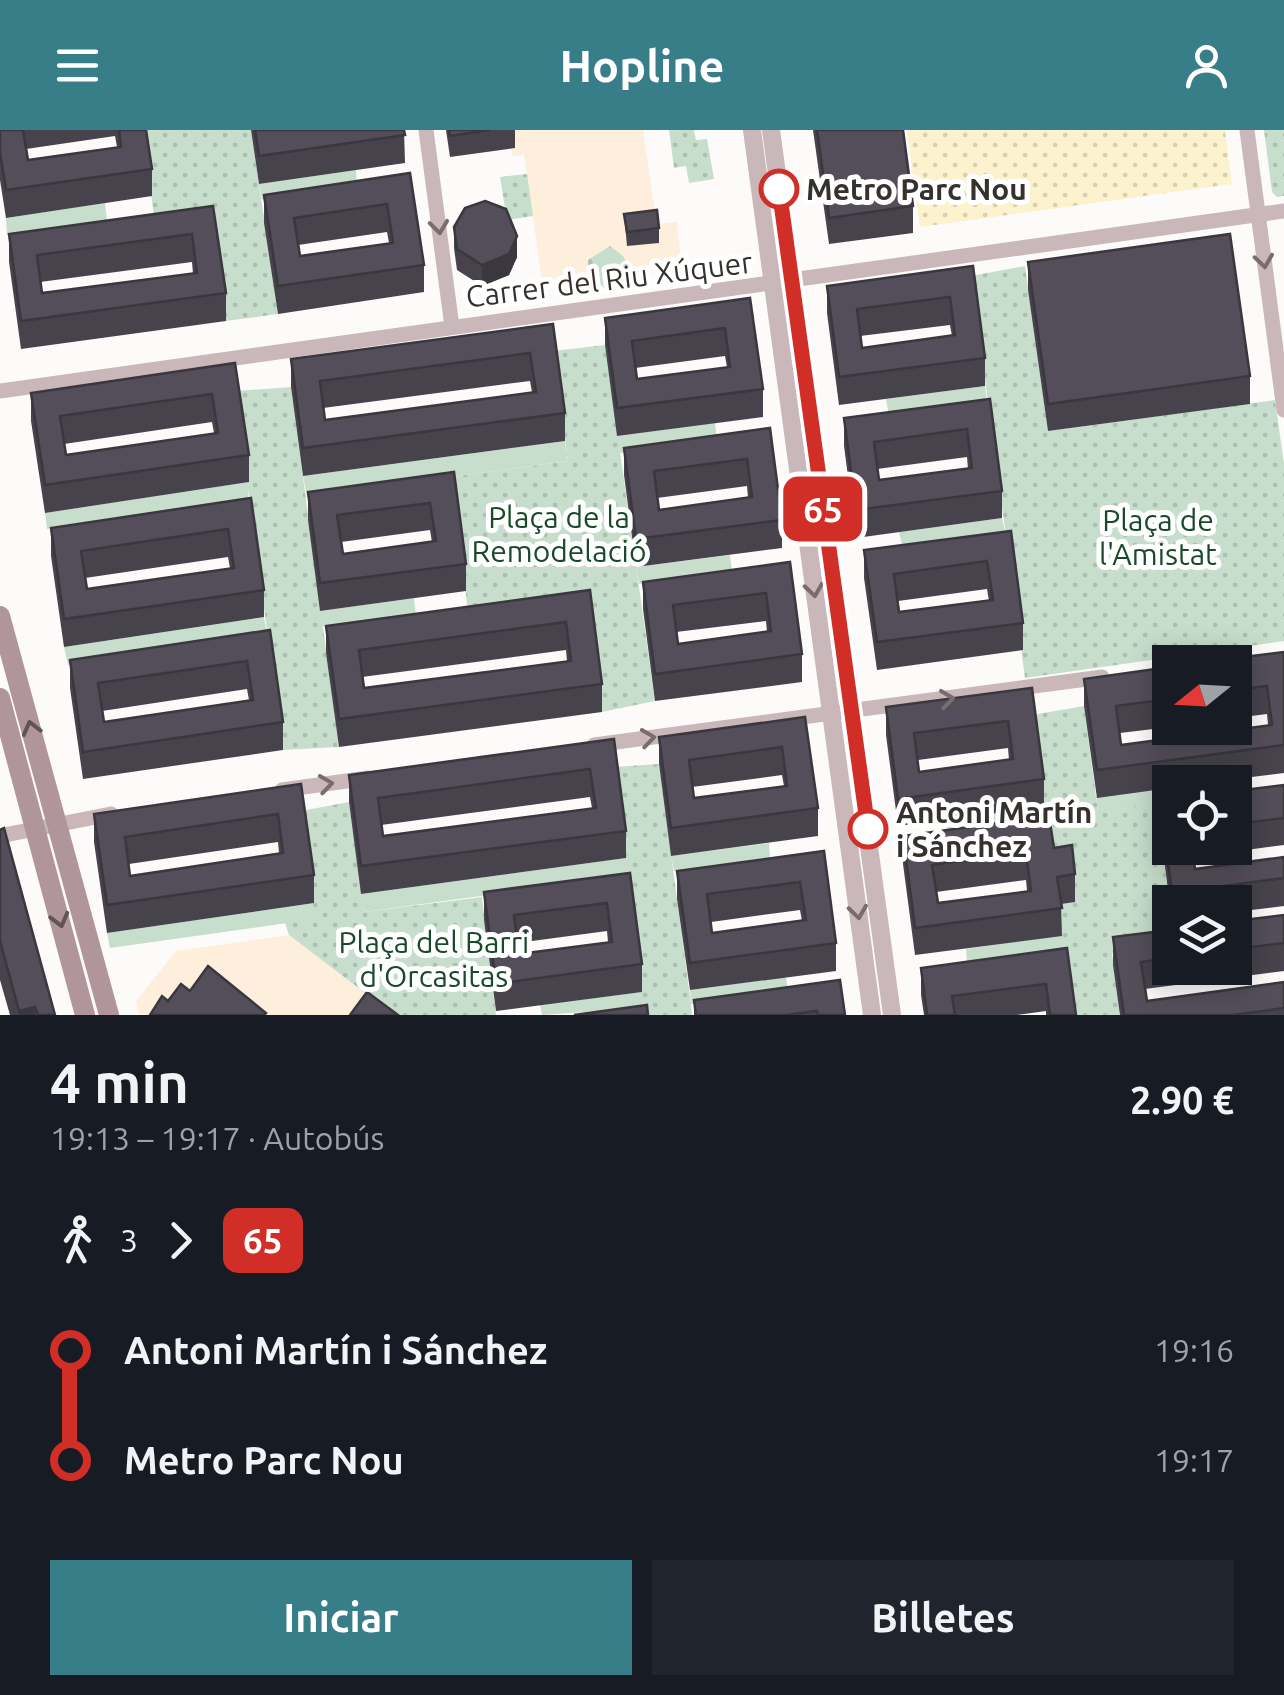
<!DOCTYPE html>
<html lang="es">
<head>
<meta charset="utf-8">
<style>
  body { margin:0; font-family:Ubuntu,sans-serif; background:#20242c; color:#f1f3f6; height:100vh; display:flex; flex-direction:column; font-size:38px; white-space:nowrap }
  * { box-sizing:border-box; margin:0 }
  p { font-size:32px; color:#9ea1a6 }
  .icon { flex:none; width:55px; height:55px; fill:none; stroke:currentColor; stroke-width:2; stroke-linecap:round; stroke-linejoin:round }
  .map { position:relative; height:885px; overflow:hidden }
  .sheet { display:flex; flex-direction:column; background:#171b24; flex:1 }
  .sheet>* { flex:none }
  .badge { padding:0 20px; border-radius:15px; font-size:35px; line-height:65px }
  .needle { width:65px; rotate:252deg }
  .fabs { position:absolute; left:1152px; top:515px; display:grid; gap:20px }
  .fabs a { display:grid; place-items:center; width:100px; height:100px; border-radius:0px; background:#171b24; box-shadow:0 5px 25px #0003; font-size:50px }
  .map>.badge { position:absolute; translate:-50% -50%; box-shadow:0 0 0 5px #fff }
  .legs { display:flex; align-items:center; gap:15px; height:110px; padding:0 50px; font-size:32px }
  .legs p { margin-inline-start:auto }
  .overview { display:flex; align-items:center; justify-content:space-between; height:170px; padding:0 50px }
  h1 { font-size:55px; font-weight:600; line-height:75px }
  .cta { display:flex; gap:20px; margin-top:auto; padding:20px 50px }
  .cta a { flex:1; height:115px; border-radius:0px; background:#377e89; color:#fff; font-size:40px; font-weight:600; line-height:115px; text-align:center }
  .cta a+a { background:#20242c; color:#f1f3f6 }
  ul { padding:0 50px; list-style:none }
  li { display:flex; align-items:center; gap:35px; height:110px; font-size:38px }
  li i { display:grid; place-items:center; width:15px; height:100%; margin:0 12px; background:currentColor }
  li i::after { content:''; width:25px; height:25px; margin:-12px; border:8px solid; border-radius:50%; background:#171b24 }
  li p { margin-inline-start:auto }
  li:first-child i { background:linear-gradient(#0000 50%,currentColor 0) }
  li:last-child i { background:linear-gradient(currentColor 50%,#0000 0) }
  header { display:flex; justify-content:space-between; align-items:center; height:130px; padding:0 50px; background:#377e89; color:#fff; font-size:45px; font-weight:600 }
  .map>svg:first-child { display:block }
  .built { fill:#feeedc }
  .green { fill:#c8decc }
  .forest { fill:url(#forest-firs) }
  .sand { fill:url(#sand-dots) }
  .park { fill:url(#park-dots) }
  .lines { fill:none; stroke-linecap:round; stroke-linejoin:round }
  .minor { stroke:#c9b7ba; stroke-width:15 }
  .tertiary { stroke:#c9b7ba; stroke-width:18 }
  .secondary { stroke:#b0959b; stroke-width:20 }
  .wall { fill:#47434d; fill-rule:evenodd }
  .shaded-wall { fill:#3a373e }
  .building { fill:#534e59; stroke:#3a373e; stroke-width:2.5; fill-rule:evenodd }
  .oneway { stroke:#786d6c }
  .oneway2 { stroke:#605454 }
  .line-1-casing { stroke:#fff; stroke-width:22 }
  .line-1 { stroke:#d02e26; stroke-width:15 }
  .stop-1-dot { fill:#fff; stroke:#d02e26; stroke-width:5 }
  .labels { text-anchor:middle; dominant-baseline:central; stroke-width:10; stroke-linejoin:round; paint-order:stroke }
  .stop-label { font-size:30px; font-weight:bold; fill:#35312d; stroke:#fff; text-anchor:start }
  .street-label { font-size:30px; fill:#35312d; stroke:#fff }
  .park-label { font-size:30px; fill:#184a29; stroke:#fff }
</style>
</head>
<body>
<header><svg class="icon" aria-label="menu" viewBox="0 0 24 24"><path d="M4 6h16M4 12h16M4 18h16"/></svg>Hopline<svg class="icon" aria-label="person" viewBox="0 0 24 24"><circle cx="12" cy="8" r="4"/><path d="M4 21q1-7 8-7t8 7"/></svg></header>
<div class="map">
<svg width="1284" height="885" viewBox="0 0 1284 885">
  <defs>
    <pattern id="forest-firs" width="22" height="20" patternUnits="userSpaceOnUse" patternTransform="scale(2.5)"><rect width="22" height="20" fill="#c8decc"/><path d="M5 1l3.5 6h-7zM16 11l3.5 6h-7z" fill="#acbfb0"/></pattern>
    <pattern id="sand-dots" width="8" height="8" patternUnits="userSpaceOnUse" patternTransform="scale(2.5)"><rect width="8" height="8" fill="#fcf2cd"/><path d="M2 2h.1M6 6h.1" fill="none" stroke="#d9d0b0" stroke-width="1.8" stroke-linecap="round"/></pattern>
    <pattern id="park-dots" width="8" height="8" patternUnits="userSpaceOnUse" patternTransform="scale(2.5)"><rect width="8" height="8" fill="#c8decc"/><path d="M2 2h.1M6 6h.1" fill="none" stroke="#acbfb0" stroke-width="1.8" stroke-linecap="round"/></pattern>
  </defs>
  <rect width="100%" height="100%" fill="#fdfbf9"/>
  <g class="built">
    <polygon points="446,0 643,0 657,94 677,92 681,130 542,151 524,25 513,26 511,18 450,27"/>
    <polygon points="289,805 394,885 139,885 136,871 176,821"/>
  </g>
  <g class="green">
    <polygon points="356,40 357,57 262,70 259,54"/>
    <polygon points="105,73 107,91 7,105 6,88"/>
    <polygon points="985,256 987,273 889,286 886,269"/>
    <polygon points="715,293 717,309 620,323 617,306"/>
    <polygon points="565,311 568,331 307,367 303,346"/>
    <polygon points="249,352 248,371 47,399 45,383"/>
    <polygon points="1002,388 1006,406 903,420 899,402"/>
    <polygon points="730,425 732,442 639,454 636,437"/>
    <polygon points="414,468 416,486 322,496 320,481"/>
    <polygon points="264,487 267,504 68,535 64,517"/>
    <polygon points="1170,657 1170,673 1098,682 1096,666"/>
    <polygon points="1044,677 1046,691 947,703 946,690"/>
    <polygon points="769,713 770,729 674,741 671,726"/>
    <polygon points="626,728 627,746 364,782 361,764"/>
    <polygon points="314,773 316,789 110,818 107,803"/>
    <polygon points="1061,805 1081,819 967,833 966,819"/>
    <polygon points="786,847 788,861 691,874 690,860"/>
    <polygon points="642,862 643,878 542,885 540,875"/>
  </g>
  <polygon class="forest" points="610,116 623,126 635,148 611,160 589,156 588,130"/>
  <polygon class="sand" points="907,0 1225,0 1232,54 920,97"/>
  <g class="park">
    <polygon points="142,0 251,0 278,184 226,191 213,103 155,93"/>
    <polygon points="669,0 694,0 696,10 707,9 714,49 689,53 686,36 674,38"/>
    <polygon points="1264,0 1284,0 1284,66 1277,67 1272,62"/>
    <polygon points="527,44 533,86 507,90 500,47"/>
    <polygon points="1025,136 1048,301 1275,270 1284,334 1284,511 1025,548 971,146"/>
    <polygon points="605,215 655,571 602,582 587,473 469,489 451,347 568,331 553,221"/>
    <polygon points="291,257 339,617 283,620 235,261"/>
    <polygon points="1084,576 1098,681 1156,674 1170,775 1170,815 1112,823 1120,885 1072,885 1032,585"/>
    <polygon points="659,634 691,874 692,885 645,885 643,878 614,637"/>
    <polygon points="349,672 364,782 482,767 496,885 394,885 289,805 285,793 315,788 301,681"/>
  </g>
  <g class="lines">
    <g class="minor">
      <polyline points="426,0 452,197"/>
      <polyline points="1247,0 1284,280"/>
      <polyline points="0,261 1284,81"/>
      <polyline points="594,615 1102,547"/>
      <polyline points="282,660 368,648"/>
      <polyline points="0,706 111,684"/>
    </g>
    <g class="tertiary">
      <polyline points="752,0 872,885"/>
      <polyline points="771,0 892,885"/>
    </g>
    <g class="secondary">
      <polyline points="0,486 109,885"/>
      <polyline points="0,568 85,885"/>
    </g>
  </g>
  <g class="wall">
    <path d="M0,0H146L152,39V66L6,88L0,50ZM115,6L117,17L28,30L26,19Z"/>
    <polygon points="251,0 404,0 405,33 259,54"/>
    <polygon points="446,0 515,0 515,18 450,27"/>
    <polygon points="813,0 903,0 913,76 913,103 829,114"/>
    <path d="M410,43L424,135V162L278,184L264,93V65ZM387,102L389,113L300,126L298,115Z"/>
    <path d="M213,76L226,163V191L21,219L9,132V104ZM192,132L193,144L42,163L40,152Z"/>
    <polygon points="624,84 659,98 659,113 627,116"/>
    <polygon points="454,97 517,127 509,145 482,156 457,140 454,118"/>
    <polygon points="1028,132 1250,246 1250,274 1048,301 1028,160"/>
    <path d="M973,136L985,228V256L839,275L827,183V156ZM950,195L952,206L862,218L860,206Z"/>
    <path d="M750,168L763,259V287L617,306L605,215V188ZM725,226L727,237L637,249L635,238Z"/>
    <path d="M553,194L565,283V311L303,346L291,257V229ZM530,251L532,262L325,290L323,278Z"/>
    <path d="M235,233L249,325V352L45,383L31,291V263ZM212,292L214,303L66,325L64,314Z"/>
    <path d="M990,269L1002,361V388L856,408L844,316V288ZM967,327L968,339L879,350L877,339Z"/>
    <path d="M770,298L782,390V418L636,437L624,345V318ZM747,356L748,368L659,380L657,368Z"/>
    <path d="M454,342L466,434V461L320,481L308,390V362ZM430,400L432,412L343,424L341,412Z"/>
    <path d="M251,368L264,460V487L64,517L51,426V398ZM228,427L230,438L87,459L85,448Z"/>
    <path d="M1011,401L1023,493V520L877,540L864,448V420ZM987,459L989,471L899,482L898,471Z"/>
    <path d="M790,432L802,524V552L655,571L643,479V452ZM766,491L767,502L678,514L676,502Z"/>
    <path d="M590,460L602,554V582L339,617L326,523V496ZM566,520L567,531L364,558L362,547Z"/>
    <path d="M270,500L283,592V620L83,649L70,558V530ZM247,559L249,570L104,592L102,581Z"/>
    <polygon points="1284,522 1284,643 1211,652 1170,652 1170,658 1097,668 1084,576 1084,549 1170,537 1170,597 1120,603 1121,615 1268,595 1267,584 1235,588 1235,532"/>
    <path d="M1032,558L1044,649V677L898,696L886,605V577ZM1008,618L1009,630L919,642L918,630Z"/>
    <path d="M805,587L818,678V706L671,726L659,634V607ZM782,645L784,656L694,668L692,657Z"/>
    <path d="M614,609L626,701V728L361,764L349,672V645ZM590,667L592,678L383,706L381,695Z"/>
    <path d="M301,654L314,745V773L107,803L94,712V684ZM278,712L279,723L130,746L129,734Z"/>
    <polygon points="1284,655 1284,715 1194,727 1195,739 1284,727 1284,776 1235,782 1235,772 1170,772 1170,775 1160,699 1160,671 1170,718 1235,718 1235,661"/>
    <polygon points="0,700 55,885 10,885 0,850"/>
    <path d="M903,706L1054,718L1075,744V772L1061,774L1062,806L915,825L903,734ZM1026,750L1027,761L938,773L936,762Z"/>
    <path d="M824,721L836,813V841L690,860L677,769V741ZM800,780L802,791L712,803L711,792Z"/>
    <path d="M630,743L642,834V862L496,881L484,790V762ZM607,801L608,812L519,824L517,813Z"/>
    <polygon points="1284,785 1284,841 1145,859 1147,871 1284,852 1284,885 1120,885 1113,835 1113,807 1170,800 1170,838 1235,838 1235,791"/>
    <polygon points="1067,818 1076,885 1046,885 1046,881 1017,885 924,885 921,865 921,838"/>
    <polygon points="840,850 845,885 694,885 694,870"/>
  </g>
  <g class="shaded-wall">
    <polygon points="517,106 517,127 509,145 482,156 482,135"/>
    <polygon points="35,877 35,885 19,885 19,881"/>
  </g>
  <g class="building">
    <polygon points="0,0 23,0 28,30 121,17 119,0 146,0 152,39 6,60 0,22"/>
    <polygon points="255,0 404,0 405,5 259,26"/>
    <polygon points="449,0 490,0 450,6"/>
    <polygon points="817,0 903,0 913,76 829,88"/>
    <path d="M410,43L424,135L278,156L264,65ZM387,74L393,113L300,126L294,88Z"/>
    <polygon points="485,71 506,79 517,106 509,124 482,135 457,119 454,97 465,78"/>
    <path d="M213,76L226,163L21,191L9,104ZM192,104L197,143L42,163L37,125Z"/>
    <polygon points="657,80 659,98 627,102 624,84"/>
    <polygon points="1230,104 1250,246 1048,274 1028,132"/>
    <path d="M973,136L985,228L839,247L827,156ZM950,167L955,205L862,218L857,179Z"/>
    <path d="M750,168L763,259L617,278L605,188ZM725,198L730,237L637,249L632,211Z"/>
    <path d="M553,194L565,283L303,318L291,229ZM530,223L536,262L325,290L320,251Z"/>
    <path d="M235,233L249,325L45,355L31,263ZM212,264L218,303L66,325L60,286Z"/>
    <path d="M990,269L1002,361L856,380L844,288ZM967,299L972,338L879,350L874,312Z"/>
    <path d="M770,298L782,390L636,409L624,318ZM747,329L752,367L659,380L654,341Z"/>
    <path d="M454,342L466,434L320,453L308,362ZM430,373L436,411L343,424L337,385Z"/>
    <path d="M251,368L264,460L64,489L51,398ZM228,399L234,438L87,459L81,421Z"/>
    <path d="M1011,401L1023,493L877,512L864,420ZM987,431L993,470L899,482L894,444Z"/>
    <path d="M790,432L802,524L655,544L643,452ZM766,463L771,501L678,514L673,475Z"/>
    <path d="M590,460L602,554L339,589L326,496ZM566,492L571,531L364,558L359,520Z"/>
    <path d="M270,500L283,592L83,622L70,530ZM247,531L253,570L104,592L98,553Z"/>
    <polygon points="1284,522 1284,615 1097,640 1084,549 1170,537 1170,569 1116,576 1121,615 1272,595 1267,556 1235,560 1235,532 1204,532"/>
    <path d="M1032,558L1044,649L898,669L886,577ZM1008,591L1013,629L919,642L914,603Z"/>
    <path d="M805,587L818,678L671,698L659,607ZM782,617L787,656L694,668L689,630Z"/>
    <path d="M614,609L626,701L361,736L349,645ZM590,639L596,678L383,706L378,668Z"/>
    <path d="M301,654L314,745L107,775L94,684ZM278,684L283,723L130,746L125,707Z"/>
    <polygon points="1284,655 1284,688 1235,694 1235,661"/>
    <polygon points="1170,670 1170,718 1192,718 1195,739 1284,727 1284,748 1172,763 1160,671"/>
    <path d="M1049,686L1054,718L1072,715L1075,744L1057,747L1062,778L915,798L903,706ZM1026,722L1031,761L938,773L932,735Z"/>
    <polygon points="4,698 55,885 38,885 35,877 19,881 0,811 0,700"/>
    <path d="M824,721L836,813L690,833L677,741ZM800,752L806,790L712,803L707,764Z"/>
    <path d="M630,743L642,834L496,854L484,762ZM607,773L612,812L519,824L514,785Z"/>
    <polygon points="1284,785 1284,813 1235,819 1235,791"/>
    <polygon points="1170,800 1170,828 1141,832 1147,871 1284,852 1284,878 1233,885 1124,885 1113,807"/>
    <polygon points="1067,818 1076,885 1050,885 1046,854 952,866 955,885 927,885 921,838"/>
    <polygon points="208,836 266,883 264,885 150,885 162,866 168,871 181,854 190,861"/>
    <polygon points="840,850 845,885 818,885 817,881 787,885 696,885 694,870"/>
    <polygon points="367,862 398,885 350,885"/>
    <polygon points="647,875 648,885 574,885"/>
  </g>
  <defs><path id="oneway-chevron" d="M-2-3.5L2.5 0L-2 3.5" fill="none" stroke-width="1.6" stroke-linecap="round" stroke-linejoin="round" transform="scale(2.5)"/></defs>
  <g class="oneway">
    <use href="#oneway-chevron" transform="translate(439 97) rotate(83)"/>
    <use href="#oneway-chevron" transform="translate(1264 131) rotate(82)"/>
    <use href="#oneway-chevron" transform="translate(814 460) rotate(82)"/>
    <use href="#oneway-chevron" transform="translate(947 569) rotate(-7)"/>
    <use href="#oneway-chevron" transform="translate(648 608) rotate(-8)"/>
    <use href="#oneway-chevron" transform="translate(326 654) rotate(-8)"/>
    <use href="#oneway-chevron" transform="translate(858 782) rotate(82)"/>
  </g>
  <g class="oneway2">
    <use href="#oneway-chevron" transform="translate(31 598) rotate(-105)"/>
    <use href="#oneway-chevron" transform="translate(60 790) rotate(75)"/>
  </g>
  <g class="lines">
    <defs>
      <polyline id="line-1" points="779,59 868,699"/>
    </defs>
    <use href="#line-1" class="line-1-casing"/>
    <use href="#line-1" class="line-1"/>
  </g>
  <g class="stop-1-dot">
    <circle cx="779" cy="59" r="18"/>
    <circle cx="868" cy="699" r="18"/>
  </g>
  <g class="labels">
    <g class="stop-label">
      <text x="806" y="59">Metro Parc Nou</text>
      <text x="896" y="682">Antoni Martín<tspan x="896" dy="34">i Sánchez</tspan></text>
    </g>
    <g class="street-label">
      <text transform="translate(609 149) rotate(-7)">Carrer del Riu Xúquer</text>
    </g>
    <g class="park-label">
      <text x="559" y="387">Plaça de la<tspan x="559" dy="34">Remodelació</tspan></text>
      <text x="1158" y="390">Plaça de<tspan x="1158" dy="34">l'Amistat</tspan></text>
      <text x="434" y="812">Plaça del Barri<tspan x="434" dy="34">d'Orcasitas</tspan></text>
    </g>
  </g>
</svg>
<div class="fabs">
<a><svg class="needle" viewBox="-14 -14 28 28"><path d="M0-13l5 13h-10z" fill="#e53935"/><path d="M0 13l5-13h-10z" fill="#9ea1a6"/></svg></a>
<a><svg class="icon" aria-label="locate" viewBox="0 0 24 24"><circle cx="12" cy="12" r="6"/><path d="M12 2v4M12 18v4M2 12h4M18 12h4"/></svg></a>
<a><svg class="icon" aria-label="layers" viewBox="0 0 24 24"><path d="M12 4l9 5-9 5-9-5zM3 14l9 5 9-5"/></svg></a>
</div>
<b class="badge" style="left:823px;top:379px;background:#d02e26;color:#fff">65</b>
</div>
<section class="sheet">
<div class="overview"><div><h1>4 min</h1><p>19:13 – 19:17 · Autobús</p></div><b>2.90 €</b></div>
<div class="legs"><svg class="icon" aria-label="walk" viewBox="0 0 24 24"><circle cx="13" cy="4" r="2"/><path d="M13 8l-2 6 4 7M11 14l-3 7M7 12l3-4h3l4 4"/></svg>3<svg class="icon" aria-label="forward" viewBox="0 0 24 24"><path d="M9 5l7 7-7 7"/></svg><b class="badge" style="background:#d02e26;color:#fff">65</b></div>
<ul>
<li><i style="color:#d02e26"></i><b>Antoni Martín i Sánchez</b><p>19:16</p></li>
<li><i style="color:#d02e26"></i><b>Metro Parc Nou</b><p>19:17</p></li>
</ul>
<div class="cta"><a>Iniciar</a><a>Billetes</a></div>
</section>
</body>
</html>
